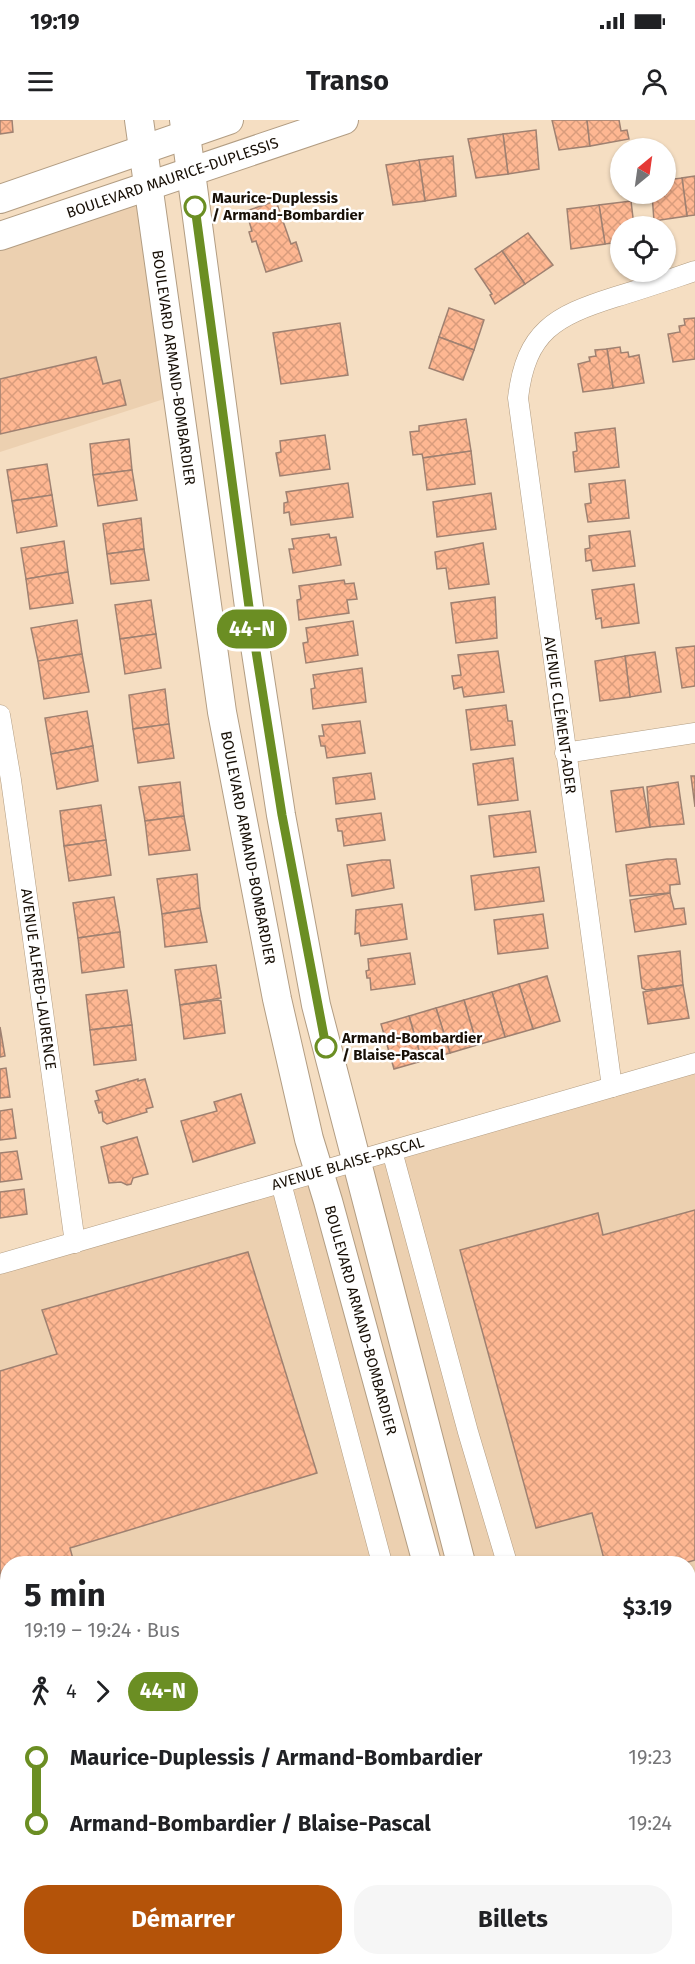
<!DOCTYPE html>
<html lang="fr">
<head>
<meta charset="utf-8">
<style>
  body { margin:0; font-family:"Fira Sans",sans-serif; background:#f6f6f6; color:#202124; height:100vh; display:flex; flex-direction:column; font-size:22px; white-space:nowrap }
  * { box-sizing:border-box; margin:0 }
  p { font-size:20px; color:#757577 }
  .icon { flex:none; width:33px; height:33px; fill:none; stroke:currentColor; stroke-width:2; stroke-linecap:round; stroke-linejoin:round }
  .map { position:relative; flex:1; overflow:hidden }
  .sheet { position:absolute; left:0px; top:1436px; width:696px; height:410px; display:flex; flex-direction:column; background:#fff; border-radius:24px 24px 0 0; box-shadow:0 2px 4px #0004 }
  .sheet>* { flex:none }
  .badge { padding:0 12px; border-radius:20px; font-size:21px; line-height:39px }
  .needle { width:39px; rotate:29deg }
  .fabs { position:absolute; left:610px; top:18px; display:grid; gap:12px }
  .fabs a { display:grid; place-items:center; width:66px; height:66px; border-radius:50%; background:#fff; box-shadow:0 2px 4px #0004; font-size:30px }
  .map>.badge { position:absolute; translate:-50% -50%; box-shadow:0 0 0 3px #fff }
  .legs { display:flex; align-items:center; gap:9px; height:66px; padding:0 24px; font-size:20px }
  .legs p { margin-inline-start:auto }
  .summary { display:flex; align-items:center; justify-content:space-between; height:102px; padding:0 24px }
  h1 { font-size:33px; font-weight:700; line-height:45px }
  .button { display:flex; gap:12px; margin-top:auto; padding:12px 24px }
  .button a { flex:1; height:69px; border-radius:24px; background:#b45309; color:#fff; font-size:24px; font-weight:700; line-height:69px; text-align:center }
  .button a+a { background:#f6f6f6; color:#202124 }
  ul { padding:0 24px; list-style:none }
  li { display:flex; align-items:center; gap:21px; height:66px; font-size:22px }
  li i { display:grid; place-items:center; width:9px; height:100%; margin:0 8px; background:currentColor }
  li i::after { content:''; width:15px; height:15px; margin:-8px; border:4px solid; border-radius:50%; background:#fff }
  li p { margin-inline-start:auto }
  li:first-child i { background:linear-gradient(#0000 50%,currentColor 0) }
  li:last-child i { background:linear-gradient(currentColor 50%,#0000 0) }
  .status { display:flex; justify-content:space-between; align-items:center; height:42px; padding:0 30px; background:#fff; direction:ltr }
  .status svg { height:16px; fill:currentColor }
  header { display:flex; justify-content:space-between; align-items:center; height:78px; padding:0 24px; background:#fff; font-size:27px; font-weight:700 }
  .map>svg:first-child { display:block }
  .built { fill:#ecd0b0 }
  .building { fill:url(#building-cross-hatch); stroke:#9f8171; stroke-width:1.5 }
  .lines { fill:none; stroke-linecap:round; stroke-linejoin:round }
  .street-casing { stroke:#b29d83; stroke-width:21 }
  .secondary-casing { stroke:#b29d83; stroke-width:30 }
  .street { stroke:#fff; stroke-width:20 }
  .secondary { stroke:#fff; stroke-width:28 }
  .line-1-casing { stroke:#fff; stroke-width:14 }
  .line-1 { stroke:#6b8e23; stroke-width:9 }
  .stop-1-dot { fill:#fff; stroke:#6b8e23; stroke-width:3 }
  .labels { text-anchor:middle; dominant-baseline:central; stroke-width:5; stroke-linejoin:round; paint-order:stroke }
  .street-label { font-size:15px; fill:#170f06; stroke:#fff }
  .stop-label { font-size:15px; font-weight:bold; fill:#170f06; stroke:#fff; text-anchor:start }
</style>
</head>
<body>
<div class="status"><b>19:19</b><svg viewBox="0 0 49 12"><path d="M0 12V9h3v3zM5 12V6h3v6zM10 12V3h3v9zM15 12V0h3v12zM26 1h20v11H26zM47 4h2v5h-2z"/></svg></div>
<header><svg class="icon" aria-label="menu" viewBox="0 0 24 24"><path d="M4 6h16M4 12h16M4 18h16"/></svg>Transo<svg class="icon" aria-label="person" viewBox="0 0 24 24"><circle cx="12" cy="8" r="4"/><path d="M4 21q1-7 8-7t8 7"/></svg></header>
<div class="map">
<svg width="695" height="1844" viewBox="0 0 695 1844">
  <defs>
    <pattern id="building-cross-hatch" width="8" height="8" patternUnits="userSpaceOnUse" patternTransform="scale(1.5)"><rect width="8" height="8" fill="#feb792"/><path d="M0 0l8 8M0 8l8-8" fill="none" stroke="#d99c7c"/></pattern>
  </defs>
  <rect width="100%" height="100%" fill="#f5dec2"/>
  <g class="built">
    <polygon points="136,79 164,279 0,332 0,126"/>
    <polygon points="695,935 695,1494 689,1496 688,1443 8,1443 8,1838 573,1838 575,1844 0,1844 0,1144 178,1095 335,1036"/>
  </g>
  <g class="building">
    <polygon points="0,0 12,0 13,12 0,14"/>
    <polygon points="552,0 587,0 590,26 559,30"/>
    <polygon points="587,0 619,0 621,11 627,10 629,19 590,26"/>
    <polygon points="536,10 539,49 508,54 503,14"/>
    <polygon points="503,14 508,54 476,58 468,19"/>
    <polygon points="453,36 456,76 425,81 419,40"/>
    <polygon points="419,40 425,81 393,85 386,45"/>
    <polygon points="695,56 695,95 687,96 682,58"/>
    <polygon points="682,58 687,96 654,101 652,74 666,74 666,60"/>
    <polygon points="276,81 291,124 296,122 302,141 266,152 256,121 252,122 249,112 252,111 246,91"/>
    <polygon points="631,81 634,106 621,106 621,122 605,124 599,85"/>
    <polygon points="599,85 605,124 571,129 567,89"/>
    <polygon points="528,113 553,145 525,164 502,131"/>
    <polygon points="502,131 525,164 495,184 490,175 492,174 475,149"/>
    <polygon points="449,188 484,200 474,230 439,217"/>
    <polygon points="695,198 695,239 673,242 668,214 680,212 679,206 685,205 684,199"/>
    <polygon points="340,203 348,255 281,264 273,213"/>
    <polygon points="439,217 474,230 463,260 429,248"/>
    <polygon points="620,227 621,233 628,232 629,237 639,235 644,263 613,268 607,229"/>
    <polygon points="607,229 613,268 583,272 578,244 590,241 589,237 596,236 595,230"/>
    <polygon points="96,237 103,264 120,260 126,285 0,314 0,259"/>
    <polygon points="466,299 471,331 423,338 422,334 413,335 410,312 419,311 419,306"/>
    <polygon points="615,308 619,347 575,352 573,332 577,331 575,313"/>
    <polygon points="325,315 330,349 280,356 276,333 281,332 280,321"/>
    <polygon points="129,319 132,350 93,355 90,324"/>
    <polygon points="471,331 475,364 427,370 423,338"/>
    <polygon points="47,344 52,375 12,381 7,350"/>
    <polygon points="132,350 137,380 98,386 93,355"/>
    <polygon points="625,360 629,398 588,402 585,384 591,383 589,364"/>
    <polygon points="348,363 353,397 291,405 289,392 284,393 284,383 288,382 286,372"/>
    <polygon points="491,373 496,409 437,417 433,382"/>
    <polygon points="52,375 57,406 17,413 12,381"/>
    <polygon points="141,398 144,429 107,434 103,404"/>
    <polygon points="630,411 635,446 593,451 591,440 586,441 585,429 590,428 589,416"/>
    <polygon points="329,414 330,418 336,417 341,445 293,453 289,429 294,429 292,419"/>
    <polygon points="64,421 68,452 26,459 21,428"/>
    <polygon points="483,423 489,464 449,469 446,448 437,449 435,432"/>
    <polygon points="144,429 149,460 111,464 107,434"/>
    <polygon points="68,452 73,483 30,489 26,459"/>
    <polygon points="344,460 345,464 354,463 357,479 347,480 349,493 299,500 297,480 301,479 299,466"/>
    <polygon points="634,464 639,503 602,508 601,498 596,499 592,470"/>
    <polygon points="495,477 497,518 456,523 451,483"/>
    <polygon points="151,480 156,514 120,519 115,485"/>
    <polygon points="77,500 82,534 38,541 31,508"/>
    <polygon points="353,501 358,535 306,543 303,523 308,522 306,508"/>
    <polygon points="156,514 161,548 125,554 120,519"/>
    <polygon points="695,526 695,566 682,568 676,528"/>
    <polygon points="498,531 504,572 464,577 462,567 454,569 452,556 461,555 458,535"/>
    <polygon points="655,532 661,572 630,577 625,536"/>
    <polygon points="82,534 89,572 44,579 38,541"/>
    <polygon points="625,536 630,577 600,581 595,541"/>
    <polygon points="362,548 366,582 313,589 311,569 315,568 313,555"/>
    <polygon points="165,569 169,604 133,609 129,575"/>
    <polygon points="506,585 508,601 512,601 515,625 471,630 466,590"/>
    <polygon points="87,591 93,626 51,634 45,598"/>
    <polygon points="360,601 365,633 327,638 325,626 321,626 319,616 324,616 322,605"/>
    <polygon points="169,604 174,638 138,643 133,609"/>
    <polygon points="93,626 98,661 57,669 51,634"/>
    <polygon points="513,638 518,680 478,685 473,644"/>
    <polygon points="371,653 375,679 336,684 333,658"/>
    <polygon points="691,656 695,656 695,687"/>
    <polygon points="180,662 184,696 145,701 139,667"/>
    <polygon points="678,662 684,704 650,707 647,667"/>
    <polygon points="643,667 650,707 616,712 611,671"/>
    <polygon points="101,685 106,720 64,726 60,691"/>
    <polygon points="530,691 536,732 494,737 489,696"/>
    <polygon points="381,693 385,720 344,726 342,711 338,711 336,699"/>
    <polygon points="184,696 190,730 149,735 145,701"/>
    <polygon points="106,720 111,755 69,761 64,726"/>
    <polygon points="667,739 676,739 680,764 670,765 670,773 630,776 626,745"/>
    <polygon points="382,740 390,740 394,768 352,776 347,745"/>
    <polygon points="539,747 544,781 475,790 471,756"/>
    <polygon points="197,754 200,788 162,794 157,759"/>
    <polygon points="670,773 674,789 684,788 686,804 635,812 630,780"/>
    <polygon points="114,777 120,812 78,818 73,783"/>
    <polygon points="402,784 407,819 361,826 359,813 355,814 356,790"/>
    <polygon points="200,788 207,822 165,827 162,794"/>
    <polygon points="543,794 548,828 498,834 494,800"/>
    <polygon points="120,812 124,847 82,853 78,818"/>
    <polygon points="680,831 683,865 646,870 642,868 638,836"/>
    <polygon points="410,833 415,864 371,870 370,858 367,858 366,851 369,850 368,839"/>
    <polygon points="216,845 221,878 180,885 175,850"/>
    <polygon points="547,856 560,901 533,909 519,864"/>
    <polygon points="519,864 533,909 505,917 492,872"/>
    <polygon points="683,865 689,898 648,904 643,872"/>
    <polygon points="127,870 132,905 90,910 86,875"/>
    <polygon points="492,872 505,917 477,925 464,880"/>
    <polygon points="218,880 221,881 225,913 184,919 180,885"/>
    <polygon points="464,880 477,925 450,933 436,888"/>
    <polygon points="436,888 450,933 422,941 409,896"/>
    <polygon points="409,896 422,941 394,949 381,904"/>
    <polygon points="132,905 136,940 94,945 90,910"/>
    <polygon points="0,907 5,936 0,937"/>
    <polygon points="6,948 10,977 0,978 0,949"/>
    <polygon points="138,959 138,961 145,959 153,987 146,989 147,992 107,1004 103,1001 102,992 99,993 95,981 99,980 96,971"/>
    <polygon points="241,974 255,1023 193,1042 181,1001 217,991 214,982"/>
    <polygon points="12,989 16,1018 0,1020 0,991"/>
    <polygon points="137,1017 148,1054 133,1058 131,1064 127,1065 121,1062 109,1063 101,1027"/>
    <polygon points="17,1031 22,1059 0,1062 0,1033"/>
    <polygon points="24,1069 27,1094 0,1098 0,1072"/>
    <polygon points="695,1090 695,1440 685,1443 605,1443 592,1393 536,1408 460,1130 598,1093 603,1115"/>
    <polygon points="248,1132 317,1353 70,1428 74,1443 8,1443 8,1488 0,1490 0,1251 57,1234 42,1190"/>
    <polygon points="8,1715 8,1837 0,1839 0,1717"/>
    <polygon points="261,1838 435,1838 437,1844 243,1844"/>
  </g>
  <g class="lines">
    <defs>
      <g id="street">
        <path id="s1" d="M0,595L11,660L75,1123"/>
        <polyline points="565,633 695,613"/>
        <path d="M612,967L518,278C526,211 555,196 615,177C642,169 668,160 695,151"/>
        <polyline points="392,1031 468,1312 507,1443"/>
        <polyline points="281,1063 382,1443"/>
        <path id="s2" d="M0,1144L695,943"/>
      </g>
      <g id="secondary">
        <path id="s3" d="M139,0L222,592L277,879L309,1019L328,1081L427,1443"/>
        <polyline points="184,0 249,487 281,695 316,885 461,1443"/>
        <polyline points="0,79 229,0"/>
        <path id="s4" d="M0,116L344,0"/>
        <polyline points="531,1838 533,1844"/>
        <polyline points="573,1838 575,1844"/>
      </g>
    </defs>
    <use href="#street" class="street-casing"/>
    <use href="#secondary" class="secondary-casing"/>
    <use href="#street" class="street"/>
    <use href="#secondary" class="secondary"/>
  </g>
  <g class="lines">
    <defs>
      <polyline id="line-1" points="195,87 249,487 282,695 326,927"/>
    </defs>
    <use href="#line-1" class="line-1-casing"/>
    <use href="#line-1" class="line-1"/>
  </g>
  <g class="stop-1-dot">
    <circle cx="195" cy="87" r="10"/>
    <circle cx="326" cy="927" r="10"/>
  </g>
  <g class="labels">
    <g class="street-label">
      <text stroke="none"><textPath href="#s4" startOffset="182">BOULEVARD MAURICE-DUPLESSIS</textPath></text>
      <text stroke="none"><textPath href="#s3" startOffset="250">BOULEVARD ARMAND-BOMBARDIER</textPath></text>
      <text transform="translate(560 595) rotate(82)">AVENUE CLÉMENT-ADER</text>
      <text stroke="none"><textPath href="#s3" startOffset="736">BOULEVARD ARMAND-BOMBARDIER</textPath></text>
      <text stroke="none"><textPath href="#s1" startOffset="267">AVENUE ALFRED-LAURENCE</textPath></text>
      <text stroke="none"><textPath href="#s2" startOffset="362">AVENUE BLAISE-PASCAL</textPath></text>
      <text stroke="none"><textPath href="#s3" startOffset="1222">BOULEVARD ARMAND-BOMBARDIER</textPath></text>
    </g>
    <g class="stop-label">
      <text x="212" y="78">Maurice-Duplessis<tspan x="212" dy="17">/ Armand-Bombardier</tspan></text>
      <text x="342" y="918">Armand-Bombardier<tspan x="342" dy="17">/ Blaise-Pascal</tspan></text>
    </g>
  </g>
</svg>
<div class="fabs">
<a><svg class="needle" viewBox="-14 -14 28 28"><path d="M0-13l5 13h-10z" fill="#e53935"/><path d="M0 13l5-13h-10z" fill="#757577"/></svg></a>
<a><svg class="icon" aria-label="locate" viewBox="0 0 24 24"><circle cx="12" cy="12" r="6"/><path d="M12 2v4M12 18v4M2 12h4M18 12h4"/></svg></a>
</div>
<b class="badge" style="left:252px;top:509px;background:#6b8e23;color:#fff">44-N</b>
<section class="sheet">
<div class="summary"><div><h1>5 min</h1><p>19:19 – 19:24 · Bus</p></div><b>$3.19</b></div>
<div class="legs"><svg class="icon" aria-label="walk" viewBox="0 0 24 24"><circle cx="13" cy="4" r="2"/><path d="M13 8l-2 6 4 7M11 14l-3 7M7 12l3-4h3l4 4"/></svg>4<svg class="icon" aria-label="forward" viewBox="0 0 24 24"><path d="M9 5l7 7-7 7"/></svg><b class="badge" style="background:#6b8e23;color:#fff">44-N</b></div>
<ul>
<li><i style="color:#6b8e23"></i><b>Maurice-Duplessis / Armand-Bombardier</b><p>19:23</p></li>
<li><i style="color:#6b8e23"></i><b>Armand-Bombardier / Blaise-Pascal</b><p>19:24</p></li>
</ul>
<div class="button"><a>Démarrer</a><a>Billets</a></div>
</section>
</div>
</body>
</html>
